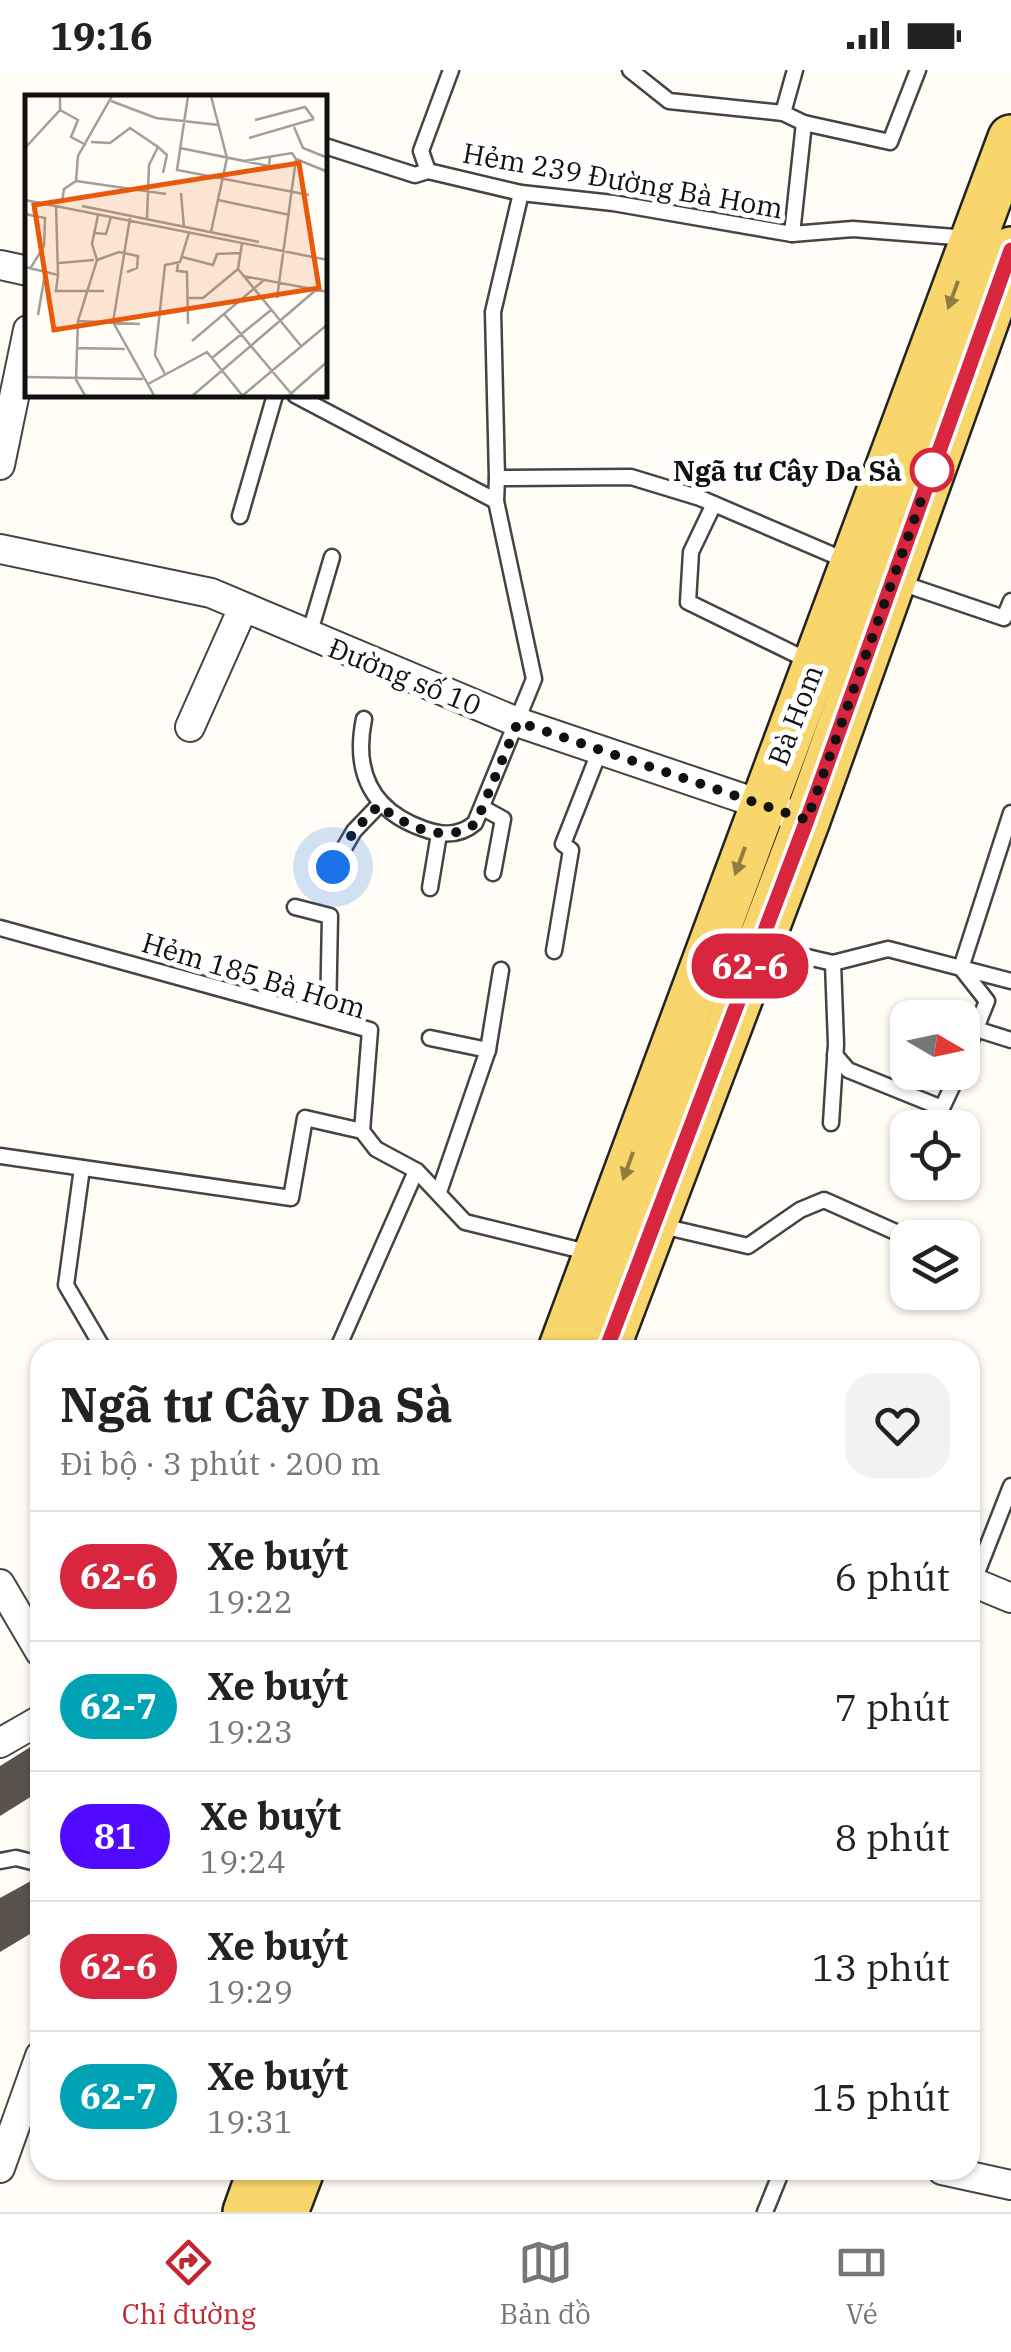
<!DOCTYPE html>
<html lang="vi">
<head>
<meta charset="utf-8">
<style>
  body { margin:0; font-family:"IBM Plex Serif",serif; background:#f2f2f2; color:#222; height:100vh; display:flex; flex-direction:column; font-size:38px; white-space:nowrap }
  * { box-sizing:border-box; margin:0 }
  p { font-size:32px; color:#767676 }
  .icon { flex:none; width:55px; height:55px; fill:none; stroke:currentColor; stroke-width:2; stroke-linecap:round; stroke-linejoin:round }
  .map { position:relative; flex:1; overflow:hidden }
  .details { position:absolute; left:30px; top:1270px; width:950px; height:840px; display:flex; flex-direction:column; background:#fff; border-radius:30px; box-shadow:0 2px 8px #0004 }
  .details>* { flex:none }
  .badge { padding:0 20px; border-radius:32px; font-size:35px; line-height:65px }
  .needle { width:65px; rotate:99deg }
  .fabs { position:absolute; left:890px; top:930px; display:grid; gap:20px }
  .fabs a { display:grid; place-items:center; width:90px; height:90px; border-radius:20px; background:#fff; box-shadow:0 2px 8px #0004; font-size:50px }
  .you { position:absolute; width:50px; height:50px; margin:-25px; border:8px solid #fff; border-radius:50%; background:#1a73e8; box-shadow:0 0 0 15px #1a73e833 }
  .map>.badge { position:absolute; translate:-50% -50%; box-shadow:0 0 0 5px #fff }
  .round { display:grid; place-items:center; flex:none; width:105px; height:105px; border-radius:30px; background:#f2f2f2 }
  .summary { display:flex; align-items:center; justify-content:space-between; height:170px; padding:0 30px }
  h1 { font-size:48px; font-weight:700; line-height:75px }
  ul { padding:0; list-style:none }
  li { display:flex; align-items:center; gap:30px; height:130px; padding:0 30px; border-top:2px solid #e0e0e0 }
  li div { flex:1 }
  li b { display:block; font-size:38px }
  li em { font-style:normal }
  li .badge { min-width:110px; font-weight:700; text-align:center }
  .status { display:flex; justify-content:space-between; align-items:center; height:70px; padding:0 50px; background:#fff; direction:ltr }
  .status svg { height:28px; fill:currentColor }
  .dock { display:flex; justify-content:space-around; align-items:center; height:140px; border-top:2px solid #e0e0e0; background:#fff; font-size:28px; color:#767676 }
  .dock a { display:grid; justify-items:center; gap:5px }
  .dock .active { color:#c4262e }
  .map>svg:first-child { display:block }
  .building { fill:#5a524d }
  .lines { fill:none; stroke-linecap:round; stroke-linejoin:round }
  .service-casing { stroke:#444; stroke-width:19 }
  .minor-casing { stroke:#444; stroke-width:32 }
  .primary-casing { stroke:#222; stroke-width:50 }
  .service { stroke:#fff; stroke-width:14 }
  .minor { stroke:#fff; stroke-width:28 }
  .primary { stroke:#f9d66b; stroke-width:45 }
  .oneway { fill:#917d42 }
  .line-casing { stroke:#fff; stroke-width:22 }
  .line { stroke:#d7263d; stroke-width:15 }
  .walk { stroke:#111; stroke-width:10; stroke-dasharray:0 18 }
  .stop-dot { fill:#fff; stroke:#d7263d; stroke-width:5 }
  .labels { text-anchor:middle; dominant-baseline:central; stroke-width:10; stroke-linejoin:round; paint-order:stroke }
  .street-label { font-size:28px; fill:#111; stroke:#fff }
  .stop-label { font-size:28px; font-weight:bold; fill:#111; stroke:#fff; text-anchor:end }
  .inset-road { fill:none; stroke:#a09f9a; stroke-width:2.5 }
  .view { fill:#e8590c; fill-opacity:0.15; stroke:#e8590c; stroke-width:5 }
  .inset-edge { fill:none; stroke:#111; stroke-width:5 }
</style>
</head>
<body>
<div class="status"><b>19:16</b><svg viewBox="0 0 49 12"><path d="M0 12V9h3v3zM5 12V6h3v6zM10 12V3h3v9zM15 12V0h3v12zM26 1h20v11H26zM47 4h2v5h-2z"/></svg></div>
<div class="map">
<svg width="1011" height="2142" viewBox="0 0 1011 2142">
  <rect width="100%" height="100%" fill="#fffdf5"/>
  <g class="building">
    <polygon points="40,1671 40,1721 0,1746 0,1696"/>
    <polygon points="40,1806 40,1858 0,1882 0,1828"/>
  </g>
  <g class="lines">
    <defs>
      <g id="service">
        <polyline points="451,0 421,81 428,101 521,123 613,133 792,164 853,159 968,168"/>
        <polyline points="630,0 669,31 783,43 804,53 890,72 918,0"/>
        <polyline points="783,43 795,0"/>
        <polyline points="325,76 415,105 428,101"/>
        <polyline points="792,164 804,53"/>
        <polyline points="295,325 496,431 497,408 631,407 700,428 847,491"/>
        <polyline points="497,408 493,242 521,123"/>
        <polyline points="714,434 691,482 688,532 809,591"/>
        <polyline points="240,446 275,325"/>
        <polyline points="898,512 1004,548 1011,531"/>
        <polyline points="309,565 332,487"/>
        <path d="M364,649C353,703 372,741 424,759C443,766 460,766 475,753L534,609L496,431"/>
        <polyline points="483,738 503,749 493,803"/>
        <polyline points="333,797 354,761 379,735"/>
        <polyline points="430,818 439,764"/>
        <polyline points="295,837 330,846 328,948"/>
        <polyline points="0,858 370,960 362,1061 376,1079 417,1101 465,1152 591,1183"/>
        <polyline points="764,877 833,893 888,879 1011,911"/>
        <polyline points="554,881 571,780 563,774 600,680"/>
        <polyline points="976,959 1011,970"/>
        <polyline points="430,968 488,980"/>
        <polyline points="835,985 848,1000 942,1038"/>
        <polyline points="962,993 987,931 961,898 1011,743"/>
        <polyline points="831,1053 836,974 833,893"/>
        <polyline points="934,1055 959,1002"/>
        <polyline points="0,1086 291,1128 305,1048 362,1061"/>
        <polyline points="82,1098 66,1215 104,1280"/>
        <polyline points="439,1122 488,980 501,900"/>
        <polyline points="662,1156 748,1176 800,1140 824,1130 909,1168"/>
        <polyline points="337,1280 416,1101"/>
        <polyline points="973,1513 1011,1416"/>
        <polyline points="0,1791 16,1788 40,1794"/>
        <polyline points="765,2142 782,2100"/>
      </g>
      <g id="minor">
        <polyline points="0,195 28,201"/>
        <polyline points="0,395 28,260"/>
        <polyline points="0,479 211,523 517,652 807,750"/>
        <polyline points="190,657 243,538"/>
        <polyline points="970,1511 1011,1528"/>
        <polyline points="0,1514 40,1582"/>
        <polyline points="0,1673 40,1650"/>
        <polyline points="0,2098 40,1986"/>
        <polyline points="942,2100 1011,2115"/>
      </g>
      <g id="primary">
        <polyline points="561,1280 1011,68"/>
        <polyline points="606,1280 807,750 1011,180"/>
        <polyline points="246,2142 261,2100"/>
        <polyline points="285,2142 301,2100"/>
      </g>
    </defs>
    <use href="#service" class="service-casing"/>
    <use href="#minor" class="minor-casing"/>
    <use href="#primary" class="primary-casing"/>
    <use href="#service" class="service"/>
    <use href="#minor" class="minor"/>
    <use href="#primary" class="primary"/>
  </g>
  <defs><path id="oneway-solid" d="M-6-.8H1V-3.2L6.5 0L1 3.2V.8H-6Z" transform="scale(2.5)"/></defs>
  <g class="oneway">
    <use href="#oneway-solid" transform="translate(953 225) rotate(110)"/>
    <use href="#oneway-solid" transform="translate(740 791) rotate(110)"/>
    <use href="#oneway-solid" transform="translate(628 1096) rotate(110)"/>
  </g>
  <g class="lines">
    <defs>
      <polyline id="line" points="606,1280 807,750 1011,180"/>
    </defs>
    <use href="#line" class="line-casing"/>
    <use href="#line" class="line"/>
    <path class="walk" d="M333,797L354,761L379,735C404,756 447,776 476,753L518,652L807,750L932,400"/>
  </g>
  <circle class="stop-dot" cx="932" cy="400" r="20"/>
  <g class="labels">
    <g class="street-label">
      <text transform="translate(623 110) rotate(10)">Hẻm 239 Đường Bà Hom</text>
      <text transform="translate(405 606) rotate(22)">Đường số 10</text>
      <text transform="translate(795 645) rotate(-69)">Bà Hom</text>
      <text transform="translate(254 905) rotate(17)">Hẻm 185 Bà Hom</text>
    </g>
    <g class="stop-label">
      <text x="902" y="400">Ngã tư Cây Da Sà</text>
    </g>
  </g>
  <g transform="translate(25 25)">
    <rect width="302" height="302" fill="#fffdf5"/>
    <path class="inset-road" d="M163,1L152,75L284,100M86,6L131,23L194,30M35,15L53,25L46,42L61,50M230,25L280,12L289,24M269,32L278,53L303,63M224,43L289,24M66,47L85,48L105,33L133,52L124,70L122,124M133,52L142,60L138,78M0,53L35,15V1M155,53L244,71L245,62M271,64L303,77M219,66L267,58L271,64L252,203M51,86L141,99M156,98L159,132M0,105L303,165M193,105L265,120M37,107L39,94L51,86L53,61L87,1M57,111L234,147M0,119L20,123L19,151L5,174M105,123L88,227L130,302M186,137L202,63L186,1M68,138L81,139L86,122M157,162L188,170L192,159L215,158M72,165L94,157L113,161L112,173L102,177M34,168L69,165M153,169L152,176L162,177L163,229M0,172L33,180L31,111M213,174L276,251M33,180L31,196H79M218,181L303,197M163,203H178L213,174L217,148M199,219L269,302M13,220L20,179M53,226L115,229M167,246L239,185M52,253L100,254M187,263L246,215M140,279L130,260L140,170L155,167L164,138M0,282L118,284M123,289L182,257L217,300M217,301L303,229M61,302L51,285L53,226L72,165L67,149L73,120M166,302L292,194M262,302L303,266"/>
    <path class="view" d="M274,68L294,193L29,235L9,110Z"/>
    <rect width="302" height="302" class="inset-edge"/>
  </g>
</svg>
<div class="fabs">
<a><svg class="needle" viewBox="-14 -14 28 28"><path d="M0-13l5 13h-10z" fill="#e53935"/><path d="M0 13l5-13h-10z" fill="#767676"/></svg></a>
<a><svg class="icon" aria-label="locate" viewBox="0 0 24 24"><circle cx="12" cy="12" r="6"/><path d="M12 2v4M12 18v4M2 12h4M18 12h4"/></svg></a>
<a><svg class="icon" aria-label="layers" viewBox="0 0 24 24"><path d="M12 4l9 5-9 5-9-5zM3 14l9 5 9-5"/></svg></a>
</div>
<div class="you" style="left:333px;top:797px"></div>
<b class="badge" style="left:750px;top:896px;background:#d7263d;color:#fff">62-6</b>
<section class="details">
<div class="summary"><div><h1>Ngã tư Cây Da Sà</h1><p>Đi bộ · 3 phút · 200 m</p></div><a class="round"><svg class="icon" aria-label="heart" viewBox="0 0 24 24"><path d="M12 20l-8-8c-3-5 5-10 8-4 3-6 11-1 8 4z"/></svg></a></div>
<ul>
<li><span class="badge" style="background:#d7263d;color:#fff">62-6</span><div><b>Xe buýt</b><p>19:22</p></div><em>6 phút</em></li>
<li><span class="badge" style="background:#00a3b4;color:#fff">62-7</span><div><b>Xe buýt</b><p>19:23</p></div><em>7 phút</em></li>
<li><span class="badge" style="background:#4f0aff;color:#fff">81</span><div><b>Xe buýt</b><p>19:24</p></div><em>8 phút</em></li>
<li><span class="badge" style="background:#d7263d;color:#fff">62-6</span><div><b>Xe buýt</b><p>19:29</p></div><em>13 phút</em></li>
<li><span class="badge" style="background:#00a3b4;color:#fff">62-7</span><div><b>Xe buýt</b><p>19:31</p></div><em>15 phút</em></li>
</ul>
</section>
</div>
<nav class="dock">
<a class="active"><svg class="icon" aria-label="directions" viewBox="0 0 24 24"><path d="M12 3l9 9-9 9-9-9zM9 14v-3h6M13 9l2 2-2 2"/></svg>Chỉ đường</a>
<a><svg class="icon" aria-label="map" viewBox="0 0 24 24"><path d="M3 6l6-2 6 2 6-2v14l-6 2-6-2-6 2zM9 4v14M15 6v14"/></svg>Bản đồ</a>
<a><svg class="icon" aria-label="tickets" viewBox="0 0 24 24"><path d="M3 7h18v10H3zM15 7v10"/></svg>Vé</a>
</nav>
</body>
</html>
